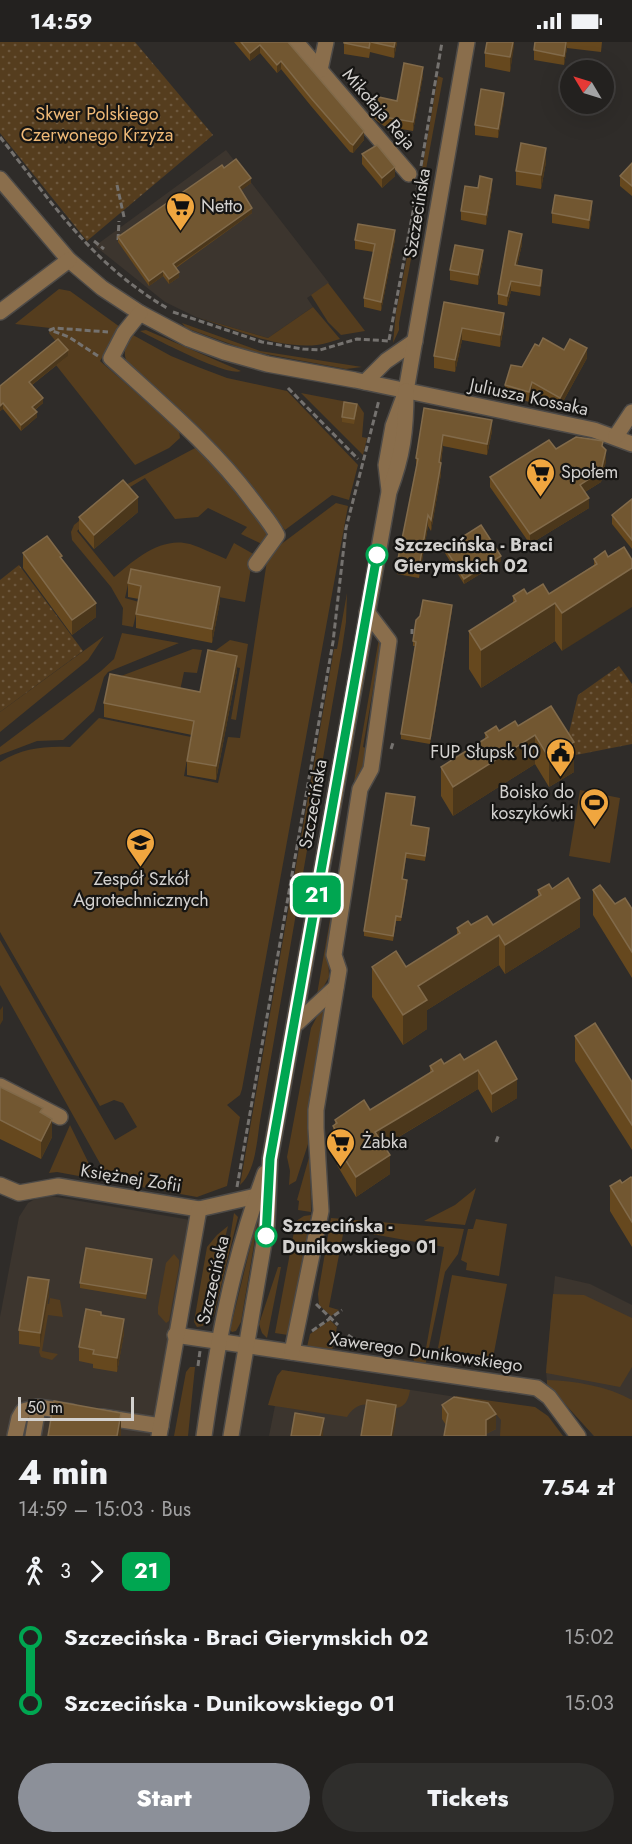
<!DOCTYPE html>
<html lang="en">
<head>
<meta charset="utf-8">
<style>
  body { margin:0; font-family:Jost,sans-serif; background:#2f2e2c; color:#f1f3f6; height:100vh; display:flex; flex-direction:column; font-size:22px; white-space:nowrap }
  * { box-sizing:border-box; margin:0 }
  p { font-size:20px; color:#a3a3a4 }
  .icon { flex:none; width:33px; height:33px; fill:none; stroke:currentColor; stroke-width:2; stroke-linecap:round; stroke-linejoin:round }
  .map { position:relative; height:1394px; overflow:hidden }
  .details { display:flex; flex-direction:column; background:#23211f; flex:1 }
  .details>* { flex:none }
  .badge { padding:0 12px; border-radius:9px; font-size:21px; line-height:39px }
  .needle { width:39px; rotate:308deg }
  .tools { position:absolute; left:560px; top:18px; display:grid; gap:12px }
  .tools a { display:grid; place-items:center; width:54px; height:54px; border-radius:50%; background:#23211f; box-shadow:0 6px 24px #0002,0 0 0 2px #403e3d; font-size:30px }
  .scale { position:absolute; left:18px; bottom:15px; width:116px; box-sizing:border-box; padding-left:6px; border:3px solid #d3d1cf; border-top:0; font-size:16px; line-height:21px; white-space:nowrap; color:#d3d1cf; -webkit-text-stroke:4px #161513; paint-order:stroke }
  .map>.badge { position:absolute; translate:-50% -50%; box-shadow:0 0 0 3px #fff }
  .legs { display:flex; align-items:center; gap:9px; height:66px; padding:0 18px; font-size:20px }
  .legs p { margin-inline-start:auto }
  .headline { display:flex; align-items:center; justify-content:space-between; height:102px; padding:0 18px }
  h1 { font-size:33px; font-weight:800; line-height:45px }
  .action { display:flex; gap:12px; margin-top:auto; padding:12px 18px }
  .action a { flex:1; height:69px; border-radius:36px; background:#8c9099; color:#fff; font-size:24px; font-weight:800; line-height:69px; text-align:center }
  .action a+a { background:#2f2e2c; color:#f1f3f6 }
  ul { padding:0 18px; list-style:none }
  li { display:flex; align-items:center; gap:21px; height:66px; font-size:22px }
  li i { display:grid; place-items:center; width:9px; height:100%; margin:0 8px; background:currentColor }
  li i::after { content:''; width:15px; height:15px; margin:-8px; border:4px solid; border-radius:50%; background:#23211f }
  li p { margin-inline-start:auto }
  li:first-child i { background:linear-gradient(#0000 50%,currentColor 0) }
  li:last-child i { background:linear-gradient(currentColor 50%,#0000 0) }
  .status { display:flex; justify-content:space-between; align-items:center; height:42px; padding:0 30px; background:#23211f; direction:ltr }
  .status svg { height:16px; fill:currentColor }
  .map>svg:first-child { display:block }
  .built { fill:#3c352e }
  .grass { fill:#553d1e }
  .park { fill:url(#park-dots) }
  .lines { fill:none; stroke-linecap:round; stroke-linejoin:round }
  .minor-casing { stroke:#4d4a47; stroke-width:18 }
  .path { stroke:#75726f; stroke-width:3; stroke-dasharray:6 3; stroke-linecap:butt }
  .minor { stroke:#8a6e4c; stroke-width:15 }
  .wall { fill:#66481e }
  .shaded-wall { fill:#4b371b }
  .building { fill:#725731; stroke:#816a4a; stroke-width:1.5 }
  .line-1-casing { stroke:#fff; stroke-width:14 }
  .line-1 { stroke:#00a651; stroke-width:9 }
  .stop-1-dot { fill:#fff; stroke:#00a651; stroke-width:3 }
  .labels { text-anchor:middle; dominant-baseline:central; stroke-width:4.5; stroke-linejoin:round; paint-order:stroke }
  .street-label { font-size:18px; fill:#d3d1cf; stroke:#161513 }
  .park-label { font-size:18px; fill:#efb977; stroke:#161513 }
  .poi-label { font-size:18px; fill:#d3d1cf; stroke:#161513; text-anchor:start }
  .stop-label { font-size:18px; font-weight:bold; fill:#d3d1cf; stroke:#161513; text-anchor:start }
</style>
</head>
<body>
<div class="status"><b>14:59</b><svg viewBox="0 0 49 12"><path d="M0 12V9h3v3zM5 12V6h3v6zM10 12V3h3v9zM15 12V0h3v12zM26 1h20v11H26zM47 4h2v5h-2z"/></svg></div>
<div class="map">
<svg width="632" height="1394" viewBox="0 0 632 1394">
  <defs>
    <pattern id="park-dots" width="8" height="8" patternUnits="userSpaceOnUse" patternTransform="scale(1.5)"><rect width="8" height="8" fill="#553d1e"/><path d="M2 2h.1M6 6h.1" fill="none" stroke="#6d583e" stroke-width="1.8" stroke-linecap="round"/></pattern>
  </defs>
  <rect width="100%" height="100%" fill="#2f2c29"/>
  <g class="built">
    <polygon points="226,108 329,241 307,256 313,265 268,296 196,275 165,260 95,204"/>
    <polygon points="39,1152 202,1180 165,1394 0,1394 0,1275 19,1175 28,1161 37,1156"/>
    <polygon points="555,1234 590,1242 632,1263 632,1394 594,1394 547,1342 546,1327"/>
    <polygon points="282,1328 495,1361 552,1394 269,1394"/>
  </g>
  <g class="grass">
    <polygon points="438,34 443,36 414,192 411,191"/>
    <polygon points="410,200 414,201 399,281 399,288 393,301 396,270"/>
    <polygon points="328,241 365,289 341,293 328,280 311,253"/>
    <polygon points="59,247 70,249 120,285 100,319 179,388 180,396 169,406 135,423 56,323 67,313 49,291 50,286 15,282"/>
    <path d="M313,265L340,297C332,299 325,302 317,303C277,307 234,287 196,275L268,296Z"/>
    <polygon points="182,281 260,309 362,325 346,327 250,309 186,286"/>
    <path d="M146,288L241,329C227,335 156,297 140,289Z"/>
    <path d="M133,293L171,314L198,325L227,336L287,349L358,423L349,458L332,453L285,488L241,433L128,323C122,311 125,303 133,293Z"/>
    <polygon points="301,351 358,362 364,371 362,395 367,396 363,413"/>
    <path d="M197,405L232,442L272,493L264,503L241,492L247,485L208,466L198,475L175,477L145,436L122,450L77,489L114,535C134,518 161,494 190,502C202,506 214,512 226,517L234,501L257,514L252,520L245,560L129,538L125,556L139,560L133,585L122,583L123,566L111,545L72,498L71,490L74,483L118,447Z"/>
    <path d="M336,461L348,464L242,1047L240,1053L227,1063L240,1075L227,1144L197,1155L108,1139L102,1125L0,943V898L115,1098L137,1085L123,1061L114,1058L100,1064L0,890V720C23,706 44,704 70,705L99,676L191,695L184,734L218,741L228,695L240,696L268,512Z"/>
    <path d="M347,551L346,580L342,607L261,1073C257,1094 257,1128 240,1143L334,607H337Z"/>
    <polygon points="122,591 179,601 108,630 104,635 94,669 63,698 37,699 0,713 0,705 101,629 114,617"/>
    <polygon points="104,594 88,618 0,690 0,670"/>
    <polygon points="379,596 381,601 363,705 369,707 367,717 357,734 328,908 329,935 316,958"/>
    <polygon points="230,598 248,602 236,678 231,677 240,626 207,619 208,614"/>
    <polygon points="193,607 202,608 197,631 184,630 179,653 113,637"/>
    <polygon points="580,748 620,756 610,821 569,814"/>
    <polygon points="324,961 326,961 309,1055 309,1099 296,1139 289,1143 290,1129 287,1115 311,986"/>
    <polygon points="70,1083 95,1134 95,1137 57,1130 49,1131"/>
    <polygon points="310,1112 311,1170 298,1168 299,1159 297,1158"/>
    <polygon points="476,1146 465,1183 424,1179 455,1163"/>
    <polygon points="261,1161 241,1280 236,1289 232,1290 230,1288"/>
    <polygon points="234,1171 238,1175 214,1273 208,1281 229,1202"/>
    <polygon points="311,1173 290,1286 288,1293 275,1291 296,1179 304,1174"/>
    <polygon points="331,1176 464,1187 458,1212 445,1230 425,1324 414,1319 412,1310 425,1312 444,1205 344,1187 329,1265 339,1268 331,1274 319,1263 318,1252"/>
    <polygon points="476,1177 507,1182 499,1234 466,1228 467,1221 461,1218 468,1187 473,1187"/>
    <polygon points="228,1184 203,1284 197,1285 194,1280 207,1205 217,1193"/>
    <polygon points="174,1212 179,1218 179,1224 169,1279 166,1281 158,1272 158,1265 166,1221"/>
    <polygon points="278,1225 281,1225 267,1296 262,1291 259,1282"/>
    <polygon points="452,1233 507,1242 493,1316 438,1306"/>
    <polygon points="553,1252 584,1253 632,1276 632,1325 620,1345 546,1331"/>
    <polygon points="50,1256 60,1258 63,1275 48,1273 42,1309 58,1312 52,1318 41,1315 39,1310 47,1262 49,1262"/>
    <polygon points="330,1278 337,1285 332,1309 307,1305 310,1292"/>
    <polygon points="190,1325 195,1325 188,1394 174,1394 186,1330"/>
    <path d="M282,1328L410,1348C404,1389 367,1342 347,1375L268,1363L277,1334Z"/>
    <path d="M547,1338C575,1339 607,1344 632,1358V1394H594L547,1342Z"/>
    <polygon points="456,1354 535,1365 548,1374 563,1394 500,1394 501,1378 490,1365 456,1359"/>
  </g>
  <g class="park">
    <polygon points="0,0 135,0 213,93 87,199 0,91"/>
    <polygon points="19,523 83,609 0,670 0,538"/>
    <polygon points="619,624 632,642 632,702 576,713 567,699 578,653"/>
  </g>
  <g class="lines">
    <defs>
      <g id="minor">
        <polyline points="296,0 409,132"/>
        <polyline points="320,28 326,0"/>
        <polyline points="0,137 69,218 102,246 140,271 189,297 224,310 267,322 355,338 594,388 632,402"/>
        <polyline points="0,270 69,218"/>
        <path d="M140,271L124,291L111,316C160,361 213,405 253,459C261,470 271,481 277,493L256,522"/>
        <polyline points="365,340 386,319 415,299"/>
        <polyline points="616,394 632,370"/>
        <polyline points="389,448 386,423 393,384 406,349 467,0"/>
        <polyline points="294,984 336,945"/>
        <polyline points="0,1044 60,1075"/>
        <polyline points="0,1143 19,1151 58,1144 199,1167 256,1154"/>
        <polyline points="175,1293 537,1346 549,1355 578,1394"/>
        <polyline points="292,1310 321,1169 316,1086 316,1068 339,928 334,913 360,747 371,727 389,599 367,570"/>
        <polyline points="102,1375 161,1384"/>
        <polyline points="15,1394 19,1376 23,1369 38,1365"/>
        <polyline points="33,1394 38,1365 72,1370"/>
        <polyline points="159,1394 199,1167"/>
        <path d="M204,1394C217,1303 232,1218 265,1131"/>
        <path d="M231,1394L267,1183L270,1117L389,450C403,413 406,388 406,349"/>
      </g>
    </defs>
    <use href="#minor" class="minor-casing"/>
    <g class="path">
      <path d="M0,95C52,161 93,223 167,266"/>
      <polyline points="421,124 442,0"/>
      <polyline points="117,143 124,175"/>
      <polyline points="118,198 119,179"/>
      <polyline points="94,199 104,207"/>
      <polyline points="173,270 262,300 303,307 320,308 357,297 389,299"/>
      <polyline points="389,298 418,143"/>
      <polyline points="98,314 69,295 50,288 55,286 108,290"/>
      <polyline points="288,346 358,417"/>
      <polyline points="412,592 412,587"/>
      <polyline points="391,707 393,701"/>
      <polyline points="496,1100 499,1092"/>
      <polyline points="237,1145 333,600 346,486 379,358"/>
      <polyline points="316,1262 338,1283"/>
      <polyline points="205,1282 210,1259"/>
      <polyline points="312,1289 342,1268"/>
      <polyline points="348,1293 366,1306"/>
      <polyline points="198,1324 200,1309"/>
    </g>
    <use href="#minor" class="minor"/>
  </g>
  <g class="wall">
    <polygon points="234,0 288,0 364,98 353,111 350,110 311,64 281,27 277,31 260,11 250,19"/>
    <polygon points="344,0 397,0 394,16 370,10 369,16 344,12"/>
    <polygon points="514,0 510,30 485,25 485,11"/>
    <polygon points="535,0 602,0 601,10 567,6 564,23 534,18 534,8"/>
    <polygon points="423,34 413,89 384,84 377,79 372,74 372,65 397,59"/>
    <polygon points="504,60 498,96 475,93 475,83"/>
    <polygon points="362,112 395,134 382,146 362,122"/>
    <polygon points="546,120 541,147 516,143 516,129"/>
    <polygon points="632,121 632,154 620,144 620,134"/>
    <polygon points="224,126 251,141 241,148 252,171 176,226 179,235 169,242 163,234 149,244 118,200 118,195"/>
    <polygon points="492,146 486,183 461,178 461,169"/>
    <polygon points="592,169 589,187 552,181 552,171"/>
    <polygon points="395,197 381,269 364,265 364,256 374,210 355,207 355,198"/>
    <polygon points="522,202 517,224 542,238 540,254 511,249 507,264 498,262 498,252"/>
    <polygon points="483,217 478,243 450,238 450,228"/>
    <polygon points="444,260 504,283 500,305 462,298 455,330 434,326 434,314"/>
    <polygon points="539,304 564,308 587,316 560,365 532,350 529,360 505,352 505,343 522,325"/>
    <polygon points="68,314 32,343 43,361 35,368 37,375 21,389 3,367 0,369 0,344"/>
    <polygon points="424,366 492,389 487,413 443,404 441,421 441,432 431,489 428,484 419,536 397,532 397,522 416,427 416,416"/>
    <polygon points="357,367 354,382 342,380 342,375"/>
    <polygon points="603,405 606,419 601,440 585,450 589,466 530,502 490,445 490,435 556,407"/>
    <polygon points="632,457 632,507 612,482 612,473"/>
    <polygon points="138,470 94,507 79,489 79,475"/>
    <polygon points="445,506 501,519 464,542 445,511"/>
    <polygon points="605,509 562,609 555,599 481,646 469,627 469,589 513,561 513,554 527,552 549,552 594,523 594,517"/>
    <polygon points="23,511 62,518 96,575 72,593 23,526"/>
    <polygon points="128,541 220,559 212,601 136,586 136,572 139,557 128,555"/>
    <polygon points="452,568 430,702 401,697 401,692 415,604 413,604 413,599"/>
    <polygon points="237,628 216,738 187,733 187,719 192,693 104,675 104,661 200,650"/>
    <polygon points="551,664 574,730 549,745 535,722 453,774 441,754 441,725 485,697 485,691 499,689 518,684"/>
    <polygon points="415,760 411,783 429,791 425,819 406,816 403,837 407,843 401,879 396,879 393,899 364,894 364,889"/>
    <polygon points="538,848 580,885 505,932 499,923 427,968 427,987 403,1003 372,955 372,925 406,925 457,893 457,886 471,883 493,883 538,855"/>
    <polygon points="593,848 615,862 632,867 632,936 593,873"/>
    <polygon points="575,994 632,1040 632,1108 575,1019"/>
    <polygon points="464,1018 517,1056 492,1071 478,1047 384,1104 390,1132 356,1155 337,1123 337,1108 333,1103 333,1084 335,1082 335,1078 370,1068 430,1031 430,1024"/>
    <polygon points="0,1045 52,1095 41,1117 0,1097"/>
    <polygon points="632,1136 632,1205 610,1169 610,1144 622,1141"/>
    <polygon points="152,1222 146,1257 80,1246 80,1241"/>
    <polygon points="49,1252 40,1305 19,1302 19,1288"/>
    <polygon points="101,1273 124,1291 117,1330 93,1326 93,1322 79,1319 79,1305"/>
    <polygon points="442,1363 496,1387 486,1392 446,1383 442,1377"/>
  </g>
  <g class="shaded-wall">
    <polygon points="395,0 397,0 394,16 394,5"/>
    <polygon points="513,0 514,0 514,5 510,30 510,15"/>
    <polygon points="566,0 567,6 564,23 564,14"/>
    <polygon points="260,3 260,11 250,19 250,11"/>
    <polygon points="281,19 281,27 277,31 277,23"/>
    <polygon points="423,25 423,34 413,89 413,80"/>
    <polygon points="504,51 504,60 498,96 498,87"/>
    <polygon points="364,89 364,98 353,111 353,103"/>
    <polygon points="546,106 546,120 541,147 541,133"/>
    <polygon points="395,125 395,134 382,146 382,136"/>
    <polygon points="251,136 251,141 239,150 239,145"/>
    <polygon points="492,137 492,146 486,183 486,173"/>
    <polygon points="592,159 592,169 589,187 589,178"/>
    <polygon points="252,166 252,171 173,227 173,222"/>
    <polygon points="395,188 395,197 381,269 381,260"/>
    <polygon points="522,192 522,202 515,233 515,223"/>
    <polygon points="483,208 483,217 478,243 478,233"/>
    <polygon points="542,228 542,238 540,254 540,244"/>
    <polygon points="163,229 163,234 149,244 149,239"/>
    <polygon points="179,230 179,235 169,242 169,237"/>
    <polygon points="511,239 511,249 507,264 507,254"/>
    <polygon points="504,271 504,283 500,305 500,293"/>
    <polygon points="462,286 462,298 455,330 455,318"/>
    <polygon points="587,306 587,316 560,365 560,356"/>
    <polygon points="68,308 68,314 29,345 29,340"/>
    <polygon points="532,340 532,350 529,360 529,350"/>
    <polygon points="43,356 43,361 32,370 32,365"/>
    <polygon points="3,361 3,367 0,369 0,364"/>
    <polygon points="37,370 37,375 21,389 21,383"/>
    <polygon points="492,378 492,389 487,413 487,402"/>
    <polygon points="443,393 443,404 439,431 439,420"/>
    <polygon points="606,408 606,419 601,440 580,453 580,443"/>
    <polygon points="441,421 441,432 431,489 431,478"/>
    <polygon points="138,455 138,470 94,507 94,493"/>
    <polygon points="589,456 589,466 530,502 530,492"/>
    <polygon points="428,473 428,484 419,536 419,526"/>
    <polygon points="501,514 501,519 464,542 464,537"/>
    <polygon points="632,526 632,565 562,609 562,571"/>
    <polygon points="220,545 220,559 212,601 212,587"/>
    <polygon points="96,561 96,575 72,593 72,578"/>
    <polygon points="555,561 555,599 481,646 481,608"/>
    <polygon points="452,563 452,568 430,702 430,697"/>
    <polygon points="237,614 237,628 216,738 216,724"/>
    <polygon points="535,693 535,722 453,774 453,745"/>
    <polygon points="574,700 574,730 549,745 549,716"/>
    <polygon points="407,838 407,843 401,879 401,875"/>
    <polygon points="580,856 580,885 505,932 505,903"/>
    <polygon points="499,893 499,923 427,968 427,987 403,1003 403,973 418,944"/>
    <polygon points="3,964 3,978 0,983 0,968"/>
    <polygon points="478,1028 478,1047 375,1109 375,1090"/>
    <polygon points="517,1037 517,1056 492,1071 492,1052"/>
    <polygon points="52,1077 52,1095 41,1117 41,1099"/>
    <polygon points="390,1113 390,1132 356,1155 356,1135"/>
    <polygon points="152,1217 152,1222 146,1257 146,1252"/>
    <polygon points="49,1238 49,1252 40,1305 40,1291"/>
    <polygon points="124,1277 124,1291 117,1330 117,1316"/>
    <polygon points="396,1363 396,1377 393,1394 391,1394"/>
    <polygon points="121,1371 121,1394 117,1394"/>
    <polygon points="496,1372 496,1387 486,1392 486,1378"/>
    <polygon points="324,1376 323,1394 320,1394"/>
  </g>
  <g class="building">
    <polygon points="241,0 288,0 364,89 353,103 350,101 311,56 281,19 277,23 260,3 250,11"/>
    <polygon points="344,0 370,0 369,6 344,1"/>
    <polygon points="371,0 395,0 394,5"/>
    <polygon points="487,0 513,0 510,15 485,11"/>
    <polygon points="535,0 566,0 564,14 534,8"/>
    <polygon points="404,21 423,25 413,80 384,75 377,70 372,65 374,54 397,59"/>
    <polygon points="481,47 504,51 498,87 475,83"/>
    <polygon points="521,101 546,106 541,133 516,129"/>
    <polygon points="377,103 395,125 382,136 362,112"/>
    <polygon points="236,117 251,136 239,145 252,166 173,222 179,230 169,237 163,229 149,239 118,195 222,123 224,126"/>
    <polygon points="632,121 632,144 620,134"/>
    <polygon points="480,134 492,137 486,173 461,169 465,144 478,146"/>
    <polygon points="555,153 592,159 589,178 552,171"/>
    <polygon points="358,182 395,188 381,260 364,256 375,202 355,198"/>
    <polygon points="509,189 522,192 515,223 542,228 540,244 511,239 507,254 498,252"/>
    <polygon points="455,203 483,208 478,233 450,228"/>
    <polygon points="444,260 504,271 500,293 462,286 455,318 434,314"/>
    <polygon points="543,296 564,308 570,297 587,306 560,356 532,340 529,350 505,343 511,323 522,325 535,302 539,304"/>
    <polygon points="58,297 68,308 29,340 43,356 32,365 37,370 21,383 3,361 0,364 0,344"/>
    <polygon points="344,360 357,362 354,377 342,375"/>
    <polygon points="424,366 492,378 487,402 443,393 439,420 441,421 431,478 428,473 419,526 397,522 418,417 416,416"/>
    <polygon points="576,395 603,399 602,404 606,408 601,429 580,443 589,456 530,492 490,435 549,398 556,407"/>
    <polygon points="123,438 138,455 94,493 79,475"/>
    <polygon points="632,457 632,498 612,473"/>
    <polygon points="481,483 501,514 464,537 445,506"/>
    <polygon points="47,494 62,514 60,515 96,561 72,578 23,511"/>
    <polygon points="624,505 632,518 632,526 562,571 555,561 481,608 469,589 516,559 513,554 524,547 527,552 543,542 549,552 597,522 594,517 605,509 608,515"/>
    <polygon points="131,527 220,545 212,587 136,572 141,544 128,541"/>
    <polygon points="423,558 452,563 430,697 401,692 416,600 413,599 416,578 420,574"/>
    <polygon points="208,608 237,614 216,724 187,719 194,679 104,661 110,632 200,650"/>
    <polygon points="551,664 574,700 549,716 535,693 453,745 441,725 488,695 485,691 496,684 499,689 515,679 518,684"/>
    <polygon points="386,751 415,755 411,783 429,786 425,814 406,811 402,837 407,838 401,875 396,874 393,894 364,889"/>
    <polygon points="568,836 580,856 505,903 499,893 418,944 427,958 403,973 372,925 396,909 406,925 460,891 457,886 468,879 471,883 487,874 493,883 541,853 538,848 549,842 552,847"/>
    <polygon points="600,843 615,862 625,856 632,867 632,910 593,848"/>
    <polygon points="595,981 632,1040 632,1083 575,994"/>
    <polygon points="496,999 517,1037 492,1052 478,1028 397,1077 375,1090 390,1113 356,1135 337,1104 344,1100 333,1084 337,1081 335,1078 364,1058 370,1068 433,1029 430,1024 441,1017 444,1022 460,1012 464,1018"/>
    <polygon points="0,1045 43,1066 40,1070 52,1077 41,1099 0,1078"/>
    <polygon points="631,1135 632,1136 632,1180 610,1144 620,1138 622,1141"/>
    <polygon points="86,1206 152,1217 146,1252 80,1241"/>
    <polygon points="28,1235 49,1238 40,1291 19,1288"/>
    <polygon points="86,1267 101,1270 101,1273 124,1277 117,1316 93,1312 94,1308 79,1305"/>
    <polygon points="454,1355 488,1361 496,1372 486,1378 486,1394 444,1394 448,1372 442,1363"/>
    <polygon points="367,1358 396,1363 391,1394 361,1394"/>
    <polygon points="54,1359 121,1371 117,1394 48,1394"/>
    <polygon points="295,1371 324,1376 320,1394 291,1394"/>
  </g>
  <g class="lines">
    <defs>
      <polyline id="line-1" points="266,1194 270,1117 377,513"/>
    </defs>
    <use href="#line-1" class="line-1-casing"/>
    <use href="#line-1" class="line-1"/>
  </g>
  <defs>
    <symbol id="supermarket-pin" viewBox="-11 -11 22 30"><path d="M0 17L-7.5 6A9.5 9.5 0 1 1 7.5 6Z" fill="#f0a63f" stroke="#161513"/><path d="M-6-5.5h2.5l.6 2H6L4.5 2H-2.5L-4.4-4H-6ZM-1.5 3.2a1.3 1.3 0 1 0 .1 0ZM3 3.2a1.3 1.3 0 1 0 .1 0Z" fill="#111"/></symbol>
    <symbol id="civic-pin" viewBox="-11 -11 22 30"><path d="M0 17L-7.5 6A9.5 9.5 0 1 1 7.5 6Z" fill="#f0a63f" stroke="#161513"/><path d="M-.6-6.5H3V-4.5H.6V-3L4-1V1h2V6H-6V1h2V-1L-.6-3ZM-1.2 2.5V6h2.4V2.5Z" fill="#111"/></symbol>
    <symbol id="stadium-pin" viewBox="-11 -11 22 30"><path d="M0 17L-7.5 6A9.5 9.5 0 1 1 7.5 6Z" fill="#f0a63f" stroke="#161513"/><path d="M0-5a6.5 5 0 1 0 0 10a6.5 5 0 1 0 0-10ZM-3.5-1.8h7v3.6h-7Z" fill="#111"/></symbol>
    <symbol id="school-pin" viewBox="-11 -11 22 30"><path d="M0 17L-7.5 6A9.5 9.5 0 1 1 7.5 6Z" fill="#f0a63f" stroke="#161513"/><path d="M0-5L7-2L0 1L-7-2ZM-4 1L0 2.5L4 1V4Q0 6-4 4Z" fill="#111"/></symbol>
  </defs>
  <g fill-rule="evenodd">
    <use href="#supermarket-pin" x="164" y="148" width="33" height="45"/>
    <use href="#supermarket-pin" x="524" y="414" width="33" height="45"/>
    <use href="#civic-pin" x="544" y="694" width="33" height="45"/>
    <use href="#stadium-pin" x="578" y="744" width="33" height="45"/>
    <use href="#school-pin" x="124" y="784" width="33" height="45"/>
    <use href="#supermarket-pin" x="324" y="1084" width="33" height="45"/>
  </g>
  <g class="stop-1-dot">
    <circle cx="377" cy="513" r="10"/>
    <circle cx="266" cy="1194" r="10"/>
  </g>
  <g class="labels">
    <g class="street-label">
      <text transform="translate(379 67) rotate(49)">Mikołaja Reja</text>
      <text transform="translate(417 171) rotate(-81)">Szczecińska</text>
      <text transform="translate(529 355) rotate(12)">Juliusza Kossaka</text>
      <text transform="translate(313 762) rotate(-80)">Szczecińska</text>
      <text transform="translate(131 1136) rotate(9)">Księżnej Zofii</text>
      <text transform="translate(213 1238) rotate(-77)">Szczecińska</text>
      <text transform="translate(426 1310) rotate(8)">Xawerego Dunikowskiego</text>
    </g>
    <g class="park-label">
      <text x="97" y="72">Skwer Polskiego<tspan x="97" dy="21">Czerwonego Krzyża</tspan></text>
    </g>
    <g class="poi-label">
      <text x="201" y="164">Netto</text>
      <text x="561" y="430">Społem</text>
      <text x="539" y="710" text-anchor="end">FUP Słupsk 10</text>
      <text x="574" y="750" text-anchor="end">Boisko do<tspan x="574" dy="21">koszykówki</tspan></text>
      <text x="141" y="837" text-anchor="middle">Zespół Szkół<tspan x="141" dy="21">Agrotechnicznych</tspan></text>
      <text x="362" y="1100">Żabka</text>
    </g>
    <g class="stop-label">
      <text x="394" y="503">Szczecińska - Braci<tspan x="394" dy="21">Gierymskich 02</tspan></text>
      <text x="282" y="1184">Szczecińska -<tspan x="282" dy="21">Dunikowskiego 01</tspan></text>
    </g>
  </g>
</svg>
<div class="tools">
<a><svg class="needle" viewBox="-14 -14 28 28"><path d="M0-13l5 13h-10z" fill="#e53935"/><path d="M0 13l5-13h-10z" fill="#a3a3a4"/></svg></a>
</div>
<div class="scale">50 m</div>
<b class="badge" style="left:317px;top:853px;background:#00a651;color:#fff">21</b>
</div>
<section class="details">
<div class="headline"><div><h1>4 min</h1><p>14:59 – 15:03 · Bus</p></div><b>7.54 zł</b></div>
<div class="legs"><svg class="icon" aria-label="walk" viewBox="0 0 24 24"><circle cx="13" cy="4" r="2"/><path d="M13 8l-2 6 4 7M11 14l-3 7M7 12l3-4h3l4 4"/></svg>3<svg class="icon" aria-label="forward" viewBox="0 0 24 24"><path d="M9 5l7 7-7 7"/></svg><b class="badge" style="background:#00a651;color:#fff">21</b></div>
<ul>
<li><i style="color:#00a651"></i><b>Szczecińska - Braci Gierymskich 02</b><p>15:02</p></li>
<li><i style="color:#00a651"></i><b>Szczecińska - Dunikowskiego 01</b><p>15:03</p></li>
</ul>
<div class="action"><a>Start</a><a>Tickets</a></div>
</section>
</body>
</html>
